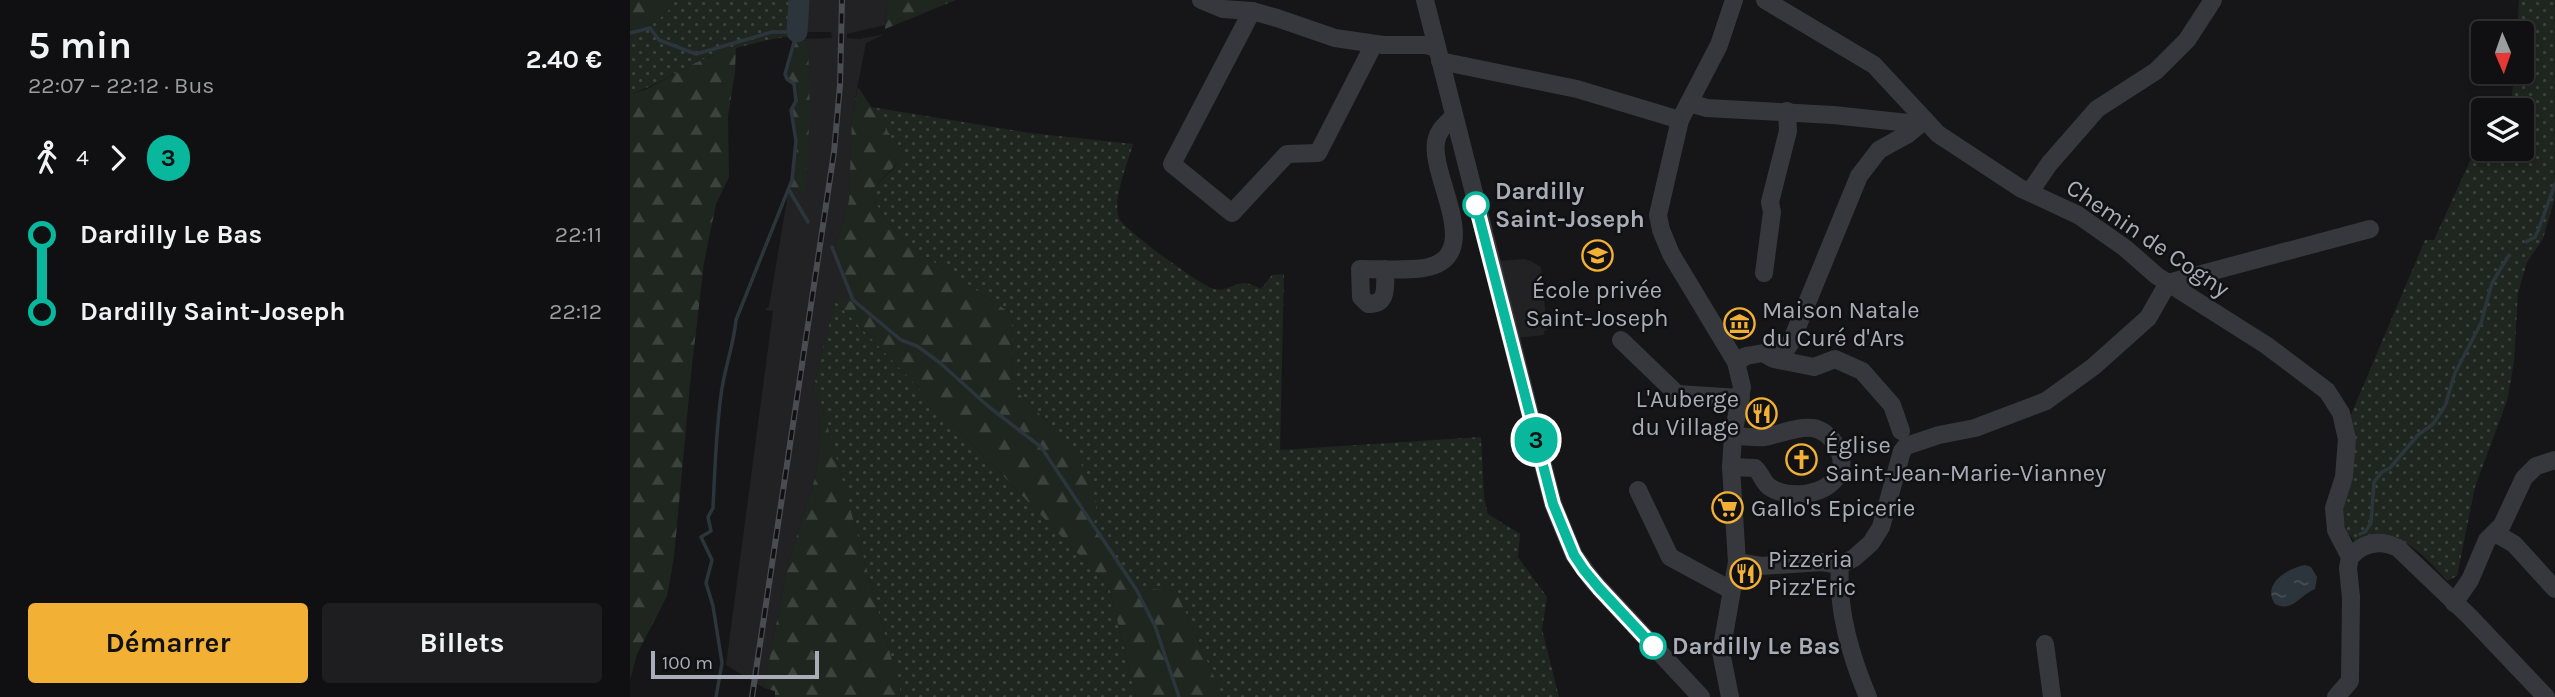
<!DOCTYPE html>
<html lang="fr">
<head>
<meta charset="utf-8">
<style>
  body { margin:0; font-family:Karla,sans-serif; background:#1e1e20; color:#f1f3f6; height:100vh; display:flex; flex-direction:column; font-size:26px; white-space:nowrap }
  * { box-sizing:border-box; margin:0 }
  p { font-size:23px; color:#9c9d9f }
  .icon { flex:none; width:38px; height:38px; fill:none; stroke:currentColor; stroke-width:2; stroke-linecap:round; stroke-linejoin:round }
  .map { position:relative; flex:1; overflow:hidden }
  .panel { display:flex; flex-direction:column; background:#101012; width:630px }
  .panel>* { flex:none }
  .badge { padding:0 14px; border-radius:23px; font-size:24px; line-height:46px }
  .needle { width:46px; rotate:178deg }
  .tools { position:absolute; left:1841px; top:21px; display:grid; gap:14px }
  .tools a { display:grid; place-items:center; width:63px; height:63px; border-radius:7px; background:#101012; box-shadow:0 4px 10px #0003,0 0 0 2px #303032; font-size:35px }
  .scale { position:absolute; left:21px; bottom:18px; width:168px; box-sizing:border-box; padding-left:7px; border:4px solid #a8adb8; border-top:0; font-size:19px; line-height:24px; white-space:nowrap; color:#a8adb8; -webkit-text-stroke:5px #111113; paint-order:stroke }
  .map>.badge { position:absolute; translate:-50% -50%; box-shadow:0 0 0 4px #fff }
  .legs { display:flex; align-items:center; gap:10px; height:77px; padding:0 28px; font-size:23px }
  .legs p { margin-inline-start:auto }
  .overview { display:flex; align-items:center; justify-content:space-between; height:119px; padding:0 28px }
  h1 { font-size:38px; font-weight:700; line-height:52px }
  .primary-button { display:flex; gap:14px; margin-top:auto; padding:14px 28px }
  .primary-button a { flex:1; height:80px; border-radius:7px; background:#f2b134; color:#111; font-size:28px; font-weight:700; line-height:80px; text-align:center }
  .primary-button a+a { background:#1e1e20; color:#f1f3f6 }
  ul { padding:0 28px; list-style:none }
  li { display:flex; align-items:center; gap:24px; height:77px; font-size:26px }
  li i { display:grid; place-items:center; width:10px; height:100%; margin:0 9px; background:currentColor }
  li i::after { content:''; width:18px; height:18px; margin:-9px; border:5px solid; border-radius:50%; background:#101012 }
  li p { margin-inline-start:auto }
  li:first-child i { background:linear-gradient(#0000 50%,currentColor 0) }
  li:last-child i { background:linear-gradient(currentColor 50%,#0000 0) }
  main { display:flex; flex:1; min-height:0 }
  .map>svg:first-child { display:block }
  .built { fill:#222225 }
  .grass { fill:url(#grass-dots) }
  .forest { fill:url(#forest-firs) }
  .water { fill:url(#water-ripples) }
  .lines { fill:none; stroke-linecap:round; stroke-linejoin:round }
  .stream { stroke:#2c353c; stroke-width:3.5 }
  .river { stroke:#2c353c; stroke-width:21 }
  .minor { stroke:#37383d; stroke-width:18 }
  .rail-casing { stroke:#4a4c52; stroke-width:6 }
  .rail { stroke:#111113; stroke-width:3.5; stroke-dasharray:10; stroke-linecap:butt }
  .line-1-casing { stroke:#fff; stroke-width:16 }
  .line-1 { stroke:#08b79c; stroke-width:10 }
  .stop-1-dot { fill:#fff; stroke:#08b79c; stroke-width:3.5 }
  .labels { text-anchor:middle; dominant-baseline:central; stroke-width:5; stroke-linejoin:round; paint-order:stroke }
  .stop-label { font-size:24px; font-weight:bold; fill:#a8adb8; stroke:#111113; text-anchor:start }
  .street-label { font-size:24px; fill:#a8adb8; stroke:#111113 }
  .poi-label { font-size:24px; fill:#a8adb8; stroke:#111113; text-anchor:start }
</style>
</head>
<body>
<main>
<section class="panel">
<div class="overview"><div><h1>5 min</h1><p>22:07 – 22:12 · Bus</p></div><b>2.40 €</b></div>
<div class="legs"><svg class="icon" aria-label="walk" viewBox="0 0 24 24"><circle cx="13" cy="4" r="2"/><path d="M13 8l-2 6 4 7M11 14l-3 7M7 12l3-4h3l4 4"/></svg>4<svg class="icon" aria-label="forward" viewBox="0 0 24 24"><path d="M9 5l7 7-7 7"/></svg><b class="badge" style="background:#08b79c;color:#111">3</b></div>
<ul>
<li><i style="color:#08b79c"></i><b>Dardilly Le Bas</b><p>22:11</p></li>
<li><i style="color:#08b79c"></i><b>Dardilly Saint-Joseph</b><p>22:12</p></li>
</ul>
<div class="primary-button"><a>Démarrer</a><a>Billets</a></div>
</section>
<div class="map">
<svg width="1925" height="697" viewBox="0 0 1925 697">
  <defs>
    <pattern id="grass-dots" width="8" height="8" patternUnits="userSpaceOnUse" patternTransform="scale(1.75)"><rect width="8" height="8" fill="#1e261f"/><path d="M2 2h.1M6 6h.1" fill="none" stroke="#3c433d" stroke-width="1.8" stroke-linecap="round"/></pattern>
    <pattern id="forest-firs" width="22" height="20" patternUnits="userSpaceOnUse" patternTransform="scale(1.75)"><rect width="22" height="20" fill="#1e261f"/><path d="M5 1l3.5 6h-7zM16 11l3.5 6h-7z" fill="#3c433d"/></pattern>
    <pattern id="water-ripples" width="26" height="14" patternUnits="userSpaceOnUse" patternTransform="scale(1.75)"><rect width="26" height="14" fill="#2c353c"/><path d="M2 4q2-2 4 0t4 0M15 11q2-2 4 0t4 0" fill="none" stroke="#485056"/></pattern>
  </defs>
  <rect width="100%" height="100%" fill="#161618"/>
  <g class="built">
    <polygon points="171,0 257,0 255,25 217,34 217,38 229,39 255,34 236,43 222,115 219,201 205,247 227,305 207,296 183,389 190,408 189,450 186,475 157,567 134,688 96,665 143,311 135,310 139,306 142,289 159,187 175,193 178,41 168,39 202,38 201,32 169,32"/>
    <polygon points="894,259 901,261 911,267 917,330 914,331 914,335 887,338 868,261"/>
  </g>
  <g class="grass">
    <path d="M46,0H169L166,36C142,37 87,52 65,63C43,74 23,87 0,94V33C19,27 36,17 46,0Z"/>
    <path d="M1889,0H1925V197L1913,239L1897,262L1888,293L1884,362L1877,401L1845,487L1827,576L1817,581C1799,560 1777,535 1747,535C1740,535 1732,539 1725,542L1717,532L1710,508L1717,424L1795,240H1804L1853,132V149H1892V110H1863L1865,108H1881L1884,72H1892V33H1887Z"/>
    <path d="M241,107L400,133L503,144C498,162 482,200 489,218C492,228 571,286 584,289C596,292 604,283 615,283C620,284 627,287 631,289L642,275L654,274L650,450L851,437L854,497L858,514L890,534L888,557L917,597L912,629L929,697H593L546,591L506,589L464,523L465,498L449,461L415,419L383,388L382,314L275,243L253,216L240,192L263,169L273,156Z"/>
    <polygon points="205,301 479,586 506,697 272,697 185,381"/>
  </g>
  <g class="forest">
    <path d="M0,0H46C36,17 19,28 0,33Z"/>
    <polygon points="257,0 326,0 255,29"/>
    <path d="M166,39L178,41L180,111L175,193L159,187L166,141L161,110L166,101L164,84C148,72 160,54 166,39Z"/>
    <polygon points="106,46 105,72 98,116 99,177 86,204 74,263 61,374 44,557 37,596 7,654 0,680 0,94 17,89 65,63"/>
    <path d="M228,87L274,156L240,192L253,216L275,243L382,314L383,388C414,418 479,475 464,523L506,588L546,591L593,697H506L479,586L205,301L207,295L226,304L205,247L219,201L222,115Z"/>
    <polygon points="185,381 272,697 145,697 145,691 134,688 157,567 186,475 189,450 190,408 183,389"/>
  </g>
  <path class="water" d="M1675,565L1681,567L1687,577L1685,589C1670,595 1662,613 1645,604C1631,584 1658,568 1675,565Z"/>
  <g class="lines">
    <g class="stream">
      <path d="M0,33L20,28L29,40L66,54L142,32H167L155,74L157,79L164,84L166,101L161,110L166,141L162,180L106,320C104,343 96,364 92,388C86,427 85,468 83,508L78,517L81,531L71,537L82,560L76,583L83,606L92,663L86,697"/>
      <polyline points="159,190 178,222"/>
      <polyline points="1896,242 1905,237 1908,231 1925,184"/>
      <polyline points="202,247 223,300 271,340 287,346 309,362 359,407 411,447 506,589 525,626 549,697"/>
      <polyline points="1730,534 1735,532 1741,523 1744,482 1752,472 1760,468 1788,435 1803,424 1815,406 1825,373 1851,323 1862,283 1879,255"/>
    </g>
    <polyline class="river" points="167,32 169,0"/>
    <g class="minor">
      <polyline points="571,0 593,9 622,11 647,18 705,38 753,45 796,45 807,48"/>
      <polyline points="795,0 923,504 944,555 963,581 1071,697"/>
      <polyline points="1135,0 1244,65 1308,134 1390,188 1448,215 1495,248 1527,276 1636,345 1697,391 1711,413 1717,439 1714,477 1704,508 1706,530 1720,557"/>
      <polyline points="622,11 542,164 602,213 657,154 688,153 744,44"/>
      <polyline points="810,61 947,89 1050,120"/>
      <polyline points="1059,103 1077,108 1203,115 1288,124"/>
      <polyline points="1400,192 1419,164 1467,109 1526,71 1557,40 1583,0"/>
      <path d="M755,269C755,285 759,305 738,304L731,297L730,269C751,269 773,271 794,268C857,257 800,178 806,142C808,130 816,124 824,116"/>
      <polyline points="1134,273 1142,212 1140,202 1158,131 1157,111"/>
      <polyline points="1538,283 1740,229"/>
      <polyline points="991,340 1047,394 1111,398"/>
      <polyline points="1139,355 1157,348 1161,342 1229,176 1249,150 1278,134 1295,120"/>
      <polyline points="1106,362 1116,356 1133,353 1144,359 1184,367 1205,359 1232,371 1262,405 1271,431"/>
      <path d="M1101,467L1125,468C1132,474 1133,484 1141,488C1161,499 1197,496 1209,473C1218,456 1201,431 1183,428C1167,426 1151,434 1135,437C1125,438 1113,436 1103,436"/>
      <polyline points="1008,490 1040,557 1101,590"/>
      <polyline points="1865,533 1884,544 1925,589"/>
      <path d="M1720,557C1734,542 1750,539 1768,548L1839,616L1916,697"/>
      <polyline points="1107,562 1131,566 1192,562 1210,565 1224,558 1241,543 1251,527 1272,451 1276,446 1309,435 1345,428 1416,401 1463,367 1518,318 1538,283"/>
      <path d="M1210,565C1207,608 1221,657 1238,697"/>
      <polyline points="1824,603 1840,580 1857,540 1872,525 1894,478 1906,466 1925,460"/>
      <polyline points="1415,644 1422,697"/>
      <polyline points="1100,697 1091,652 1107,562 1101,467 1103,436 1112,387 1106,362 1041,254 1031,230 1028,215 1050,120 1089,45 1104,0"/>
      <polyline points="1706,697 1720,681 1721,597 1718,568 1720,557"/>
    </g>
    <defs>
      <polyline id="rail" points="122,697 204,152 210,85 212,0"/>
    </defs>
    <use href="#rail" class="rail-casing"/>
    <use href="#rail" class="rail"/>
  </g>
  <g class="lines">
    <defs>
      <polyline id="line-1" points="846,205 923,504 944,555 954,570 969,588 1023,646"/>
    </defs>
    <use href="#line-1" class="line-1-casing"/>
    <use href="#line-1" class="line-1"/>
  </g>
  <defs>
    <symbol id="school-ring" viewBox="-11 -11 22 22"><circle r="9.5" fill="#111113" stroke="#f2b134" stroke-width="1.5"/><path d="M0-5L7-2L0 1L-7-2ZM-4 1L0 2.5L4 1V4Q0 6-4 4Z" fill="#f2b134"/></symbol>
    <symbol id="museum-ring" viewBox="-11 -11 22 22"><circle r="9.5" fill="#111113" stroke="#f2b134" stroke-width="1.5"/><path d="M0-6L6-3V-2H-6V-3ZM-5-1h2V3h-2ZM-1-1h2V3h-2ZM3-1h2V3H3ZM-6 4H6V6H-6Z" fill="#f2b134"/></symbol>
    <symbol id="restaurant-ring" viewBox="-11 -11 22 22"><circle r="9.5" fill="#111113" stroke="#f2b134" stroke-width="1.5"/><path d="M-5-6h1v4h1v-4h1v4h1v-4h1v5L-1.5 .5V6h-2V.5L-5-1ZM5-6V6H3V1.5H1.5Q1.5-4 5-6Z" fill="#f2b134"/></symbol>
    <symbol id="church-ring" viewBox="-11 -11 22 22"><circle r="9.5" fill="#111113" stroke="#f2b134" stroke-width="1.5"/><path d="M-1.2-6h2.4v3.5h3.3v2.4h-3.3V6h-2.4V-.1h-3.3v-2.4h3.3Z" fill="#f2b134"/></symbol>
    <symbol id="supermarket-ring" viewBox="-11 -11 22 22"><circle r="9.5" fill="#111113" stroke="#f2b134" stroke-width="1.5"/><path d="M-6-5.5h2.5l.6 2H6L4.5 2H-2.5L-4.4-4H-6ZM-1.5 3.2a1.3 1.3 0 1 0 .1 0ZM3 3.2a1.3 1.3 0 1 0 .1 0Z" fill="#f2b134"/></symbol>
  </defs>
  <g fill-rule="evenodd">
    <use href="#school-ring" x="950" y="238" width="35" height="35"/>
    <use href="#museum-ring" x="1092" y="306" width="35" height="35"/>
    <use href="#restaurant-ring" x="1114" y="396" width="35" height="35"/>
    <use href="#church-ring" x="1154" y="442" width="35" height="35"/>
    <use href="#supermarket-ring" x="1080" y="490" width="35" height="35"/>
    <use href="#restaurant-ring" x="1098" y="556" width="35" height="35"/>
  </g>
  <g class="stop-1-dot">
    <circle cx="846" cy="205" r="12"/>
    <circle cx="1023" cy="646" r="12"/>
  </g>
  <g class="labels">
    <g class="stop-label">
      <text x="865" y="191">Dardilly<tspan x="865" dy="28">Saint-Joseph</tspan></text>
      <text x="1042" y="646">Dardilly Le Bas</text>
    </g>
    <g class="street-label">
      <text transform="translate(1518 238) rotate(34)">Chemin de Cogny</text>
    </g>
    <g class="poi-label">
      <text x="967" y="290" text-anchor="middle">École privée<tspan x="967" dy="28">Saint-Joseph</tspan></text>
      <text x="1132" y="310">Maison Natale<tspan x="1132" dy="28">du Curé d'Ars</tspan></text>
      <text x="1109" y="399" text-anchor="end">L'Auberge<tspan x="1109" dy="28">du Village</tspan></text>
      <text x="1195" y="445">Église<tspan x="1195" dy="28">Saint-Jean-Marie-Vianney</tspan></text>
      <text x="1121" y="508">Gallo's Epicerie</text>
      <text x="1138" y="559">Pizzeria<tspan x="1138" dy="28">Pizz'Eric</tspan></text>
    </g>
  </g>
</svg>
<div class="tools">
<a><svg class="needle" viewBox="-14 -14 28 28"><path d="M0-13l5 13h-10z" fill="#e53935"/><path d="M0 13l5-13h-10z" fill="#9c9d9f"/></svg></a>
<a><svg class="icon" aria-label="layers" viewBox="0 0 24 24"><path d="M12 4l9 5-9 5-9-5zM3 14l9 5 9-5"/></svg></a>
</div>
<div class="scale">100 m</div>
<b class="badge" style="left:906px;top:440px;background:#08b79c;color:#111">3</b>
</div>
</main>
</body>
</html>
